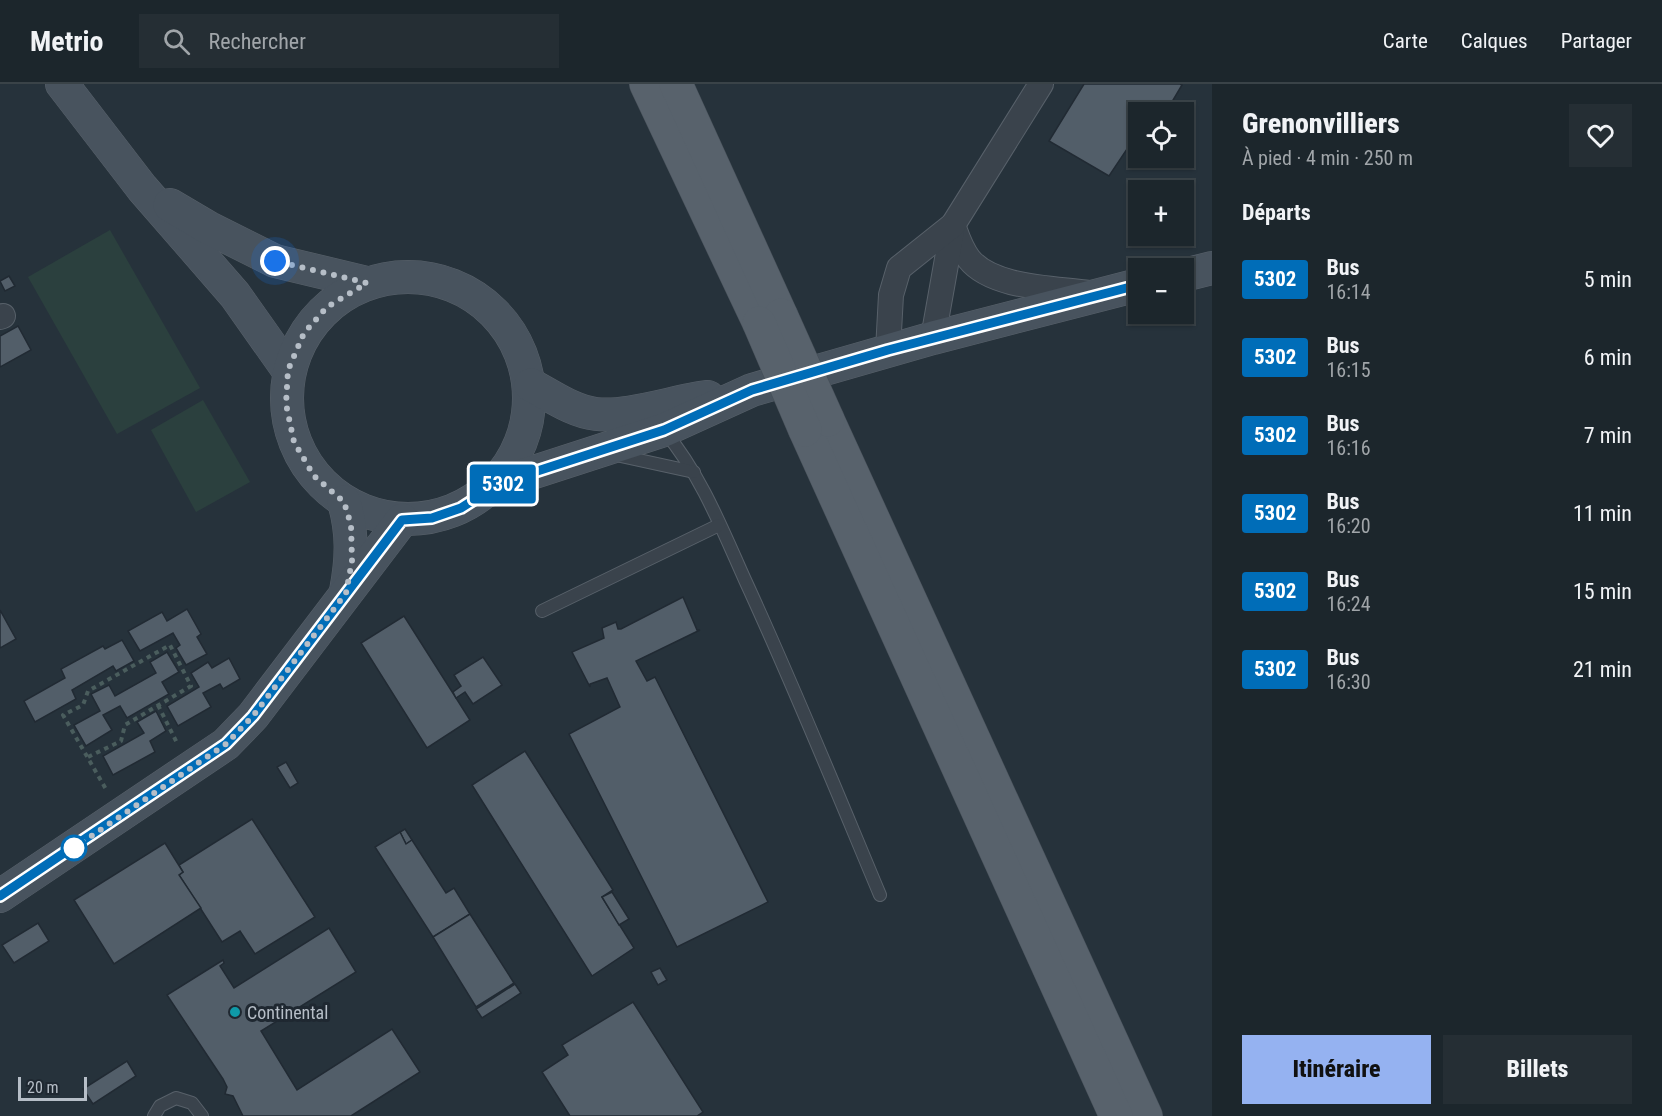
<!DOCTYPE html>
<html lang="fr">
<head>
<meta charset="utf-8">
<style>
  body { margin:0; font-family:"Roboto Condensed",sans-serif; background:#252e34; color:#f1f3f6; height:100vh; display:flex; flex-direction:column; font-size:22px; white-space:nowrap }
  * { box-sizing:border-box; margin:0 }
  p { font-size:20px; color:#a0a5a9 }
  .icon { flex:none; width:33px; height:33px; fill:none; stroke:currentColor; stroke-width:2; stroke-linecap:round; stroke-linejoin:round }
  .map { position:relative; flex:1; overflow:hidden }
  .details { display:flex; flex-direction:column; background:#1c262c; width:450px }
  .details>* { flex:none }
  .badge { padding:0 12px; border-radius:4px; font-size:21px; line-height:39px }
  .fabs { position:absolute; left:1128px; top:18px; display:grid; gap:12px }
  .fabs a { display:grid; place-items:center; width:66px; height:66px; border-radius:0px; background:#1c262c; box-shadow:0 2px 4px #0004,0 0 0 2px #3a4348; font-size:30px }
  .scale { position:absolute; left:18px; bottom:15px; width:69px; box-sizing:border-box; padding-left:6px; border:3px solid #b6bec7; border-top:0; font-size:16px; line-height:21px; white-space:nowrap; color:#b6bec7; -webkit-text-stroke:4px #1f2831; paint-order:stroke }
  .you { position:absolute; width:30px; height:30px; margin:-15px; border:4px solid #fff; border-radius:50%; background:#1a73e8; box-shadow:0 0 0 9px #1a73e833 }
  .map>.badge { position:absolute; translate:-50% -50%; box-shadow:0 0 0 3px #fff }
  h2 { padding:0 30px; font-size:22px; line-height:54px }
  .round { display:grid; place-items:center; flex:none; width:63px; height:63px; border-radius:0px; background:#252e34 }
  .overview { display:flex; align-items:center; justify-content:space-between; height:102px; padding:0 30px }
  h1 { font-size:28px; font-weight:800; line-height:45px }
  .action { display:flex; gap:12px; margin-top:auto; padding:12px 30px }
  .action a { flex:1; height:69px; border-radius:0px; background:#95b2f1; color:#111; font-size:24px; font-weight:800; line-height:69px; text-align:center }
  .action a+a { background:#252e34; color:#f1f3f6 }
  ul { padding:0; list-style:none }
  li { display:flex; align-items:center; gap:18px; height:78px; padding:0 30px }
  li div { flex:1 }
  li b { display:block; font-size:22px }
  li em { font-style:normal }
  li .badge { min-width:66px; font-weight:700; text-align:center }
  header { display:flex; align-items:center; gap:36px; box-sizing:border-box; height:84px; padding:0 30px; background:#1c262c; border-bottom:2px solid #3a4348 }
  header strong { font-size:28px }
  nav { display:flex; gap:33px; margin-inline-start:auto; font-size:21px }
  .search { width:420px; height:54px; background:#252e34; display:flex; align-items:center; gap:15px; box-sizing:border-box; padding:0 21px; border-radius:0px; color:#a0a5a9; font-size:22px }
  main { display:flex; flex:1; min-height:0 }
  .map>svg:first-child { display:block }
  .green { fill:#2b403e }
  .building { fill:#525e69; stroke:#212a33; stroke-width:1.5 }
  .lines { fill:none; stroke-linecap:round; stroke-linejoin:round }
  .service-casing { stroke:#58616a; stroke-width:14 }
  .minor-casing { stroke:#58616a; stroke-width:26 }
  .secondary-casing { stroke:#58616a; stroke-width:34 }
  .primary-casing { stroke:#464f58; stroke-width:34 }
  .path { stroke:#4a5d5d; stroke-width:4; stroke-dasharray:4.5 4.5; stroke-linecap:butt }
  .service { stroke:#3a434c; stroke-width:12 }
  .minor { stroke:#3a434c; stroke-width:24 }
  .secondary { stroke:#48535e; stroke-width:33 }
  .primary { stroke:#58626c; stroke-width:33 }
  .primary-bridge-casing { stroke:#464f58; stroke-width:34; stroke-linecap:butt }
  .primary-bridge { stroke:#58626c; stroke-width:33 }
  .line-casing { stroke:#fff; stroke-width:14 }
  .line { stroke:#006db8; stroke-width:9 }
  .walk { stroke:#b6bec7; stroke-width:6; stroke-dasharray:0 10.8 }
  .stop-dot { fill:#fff; stroke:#006db8; stroke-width:3 }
  .culture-dot { fill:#0f9aa8; stroke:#1f2831; stroke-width:2 }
  .labels { text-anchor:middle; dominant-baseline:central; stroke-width:6; stroke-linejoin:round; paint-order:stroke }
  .poi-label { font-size:18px; fill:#b6bec7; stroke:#1f2831; text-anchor:start }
</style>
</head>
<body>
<header>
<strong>Metrio</strong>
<div class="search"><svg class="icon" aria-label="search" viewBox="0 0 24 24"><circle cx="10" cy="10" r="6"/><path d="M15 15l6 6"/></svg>Rechercher</div>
<nav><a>Carte</a><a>Calques</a><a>Partager</a></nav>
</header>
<main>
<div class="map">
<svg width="1212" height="1032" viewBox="0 0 1212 1032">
  <rect width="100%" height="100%" fill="#26323b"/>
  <g class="green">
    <polygon points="110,146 200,304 117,350 28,193"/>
    <polygon points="203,316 250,398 196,428 151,346"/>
  </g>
  <g class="building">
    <polygon points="1084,0 1180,0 1182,1 1166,28 1138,28 1138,72 1127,65 1109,92 1049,57"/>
    <polygon points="9,192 15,202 5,207 0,197"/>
    <polygon points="18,242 31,266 0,283 0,252"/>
    <polygon points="683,513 697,546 700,546 636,577 647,597 655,593 768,818 677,863 569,650 620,623 607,594 590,600 590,603 572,568 604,554 602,544 616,538 618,545 621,545"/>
    <polygon points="187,525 201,550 197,553 207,570 186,581 176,564 180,561 173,549 140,567 128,547 162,528 167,537"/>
    <polygon points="0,526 16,555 0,564"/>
    <polygon points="404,532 470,636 427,664 361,559"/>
    <polygon points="122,556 134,577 116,587 113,582 72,606 76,615 35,638 24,617 65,594 61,585 103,562 105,565"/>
    <polygon points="167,568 179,588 162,598 169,610 127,634 120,622 103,631 112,646 86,662 74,641 100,627 91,610 109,601 115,612 156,589 150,578"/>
    <polygon points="483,573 502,601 473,620 465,608 456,614 453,608 461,602 454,591"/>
    <polygon points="229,574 240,595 223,605 220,600 203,609 211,623 178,642 167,622 199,603 191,589 208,578 212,584"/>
    <polygon points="156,627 166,647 150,657 155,668 113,691 103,672 144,649 137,638"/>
    <polygon points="525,667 613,806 602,813 634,864 592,892 472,701"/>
    <polygon points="286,678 298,699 290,704 277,683"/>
    <polygon points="252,735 315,833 255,870 240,847 222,858 179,791 183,788 179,781"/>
    <polygon points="405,745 412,756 406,760 400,748"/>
    <polygon points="400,748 406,760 412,756 446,809 454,804 470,830 433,853 375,763"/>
    <polygon points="165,759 183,788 179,791 201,824 114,880 74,816"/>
    <polygon points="612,808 629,835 619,841 602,813"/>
    <polygon points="470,830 514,899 476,923 433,853"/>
    <polygon points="38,839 49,857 14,879 2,861"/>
    <polygon points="329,844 356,888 261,947 297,1006 392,945 420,988 351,1032 243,1032 233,1012 225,1010 227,1003 223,995 167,911 223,876 224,879 220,882 234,904"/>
    <polygon points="660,884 667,896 658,901 651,888"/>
    <polygon points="515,900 521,909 482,934 476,925"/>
    <polygon points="633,918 703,1028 697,1032 570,1032 542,988 568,971 562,961"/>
    <polygon points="127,977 136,992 93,1020 83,1005"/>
  </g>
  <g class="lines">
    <defs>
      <g id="service">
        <path d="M665,348C701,391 722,445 745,496C793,600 836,706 880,811"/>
        <polyline points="616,371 694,388"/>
        <polyline points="542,527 719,441"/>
        <polyline points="154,1032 160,1022 176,1014 192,1019 202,1032"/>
      </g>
      <g id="minor">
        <path d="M953,141C957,152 961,165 969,175C992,204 1053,204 1089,209"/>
        <polyline points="0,233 3,232"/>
        <polyline points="933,254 953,141"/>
        <polyline points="888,266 891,211 899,184 953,141 1041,0"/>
      </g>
      <g id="secondary">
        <polyline points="62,0 142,104 235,211 288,286"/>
        <polyline points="170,121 209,144 275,177 367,199"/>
        <polyline points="1184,191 1212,184"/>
        <circle cx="408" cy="314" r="121"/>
        <path d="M531,301C552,312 572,327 596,330C627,334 675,317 708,313"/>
        <polyline points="490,406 522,392 664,346 752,306 933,254 1138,201"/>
        <path d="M344,418C353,449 352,475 346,507"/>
        <polyline points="0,812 226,660 253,632 402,436"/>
      </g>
      <g id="primary">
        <polyline points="646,0 759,239"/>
        <polyline points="676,0 781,231"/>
        <polyline points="828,336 1146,1032"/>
        <polyline points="805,346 1116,1032"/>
      </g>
    </defs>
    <use href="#service" class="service-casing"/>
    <use href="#minor" class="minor-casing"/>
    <use href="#secondary" class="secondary-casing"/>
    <use href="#primary" class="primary-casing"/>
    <g class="path">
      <polyline points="158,621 178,661"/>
      <polyline points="88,673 121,657 125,641 191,602 170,561 88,607 83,621 63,631 107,707"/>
    </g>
    <use href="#service" class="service"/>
    <use href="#minor" class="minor"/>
    <use href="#secondary" class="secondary"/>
    <use href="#primary" class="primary"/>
    <defs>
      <g id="primary-bridge">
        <polyline points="781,231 828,336"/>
        <polyline points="759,239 805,346"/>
      </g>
    </defs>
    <use href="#primary-bridge" class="primary-bridge-casing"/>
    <use href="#primary-bridge" class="primary-bridge"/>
  </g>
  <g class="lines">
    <defs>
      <polyline id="line" points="0,812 226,660 253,632 402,436 432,434 461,424 486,408 522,392 664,346 752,306 888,266 1138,201"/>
    </defs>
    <use href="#line" class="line-casing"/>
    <use href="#line" class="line"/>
    <polyline class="walk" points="74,764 226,660 253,632 346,509 352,477 351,441 344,418 314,392 294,358 286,320 288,286 304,249 327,223 367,199 275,177"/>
  </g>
  <circle class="stop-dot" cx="74" cy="764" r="12"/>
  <circle class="culture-dot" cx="235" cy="928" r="6"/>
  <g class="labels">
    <g class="poi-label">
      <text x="247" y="928">Continental</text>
    </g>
  </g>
</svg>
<div class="fabs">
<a><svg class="icon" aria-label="locate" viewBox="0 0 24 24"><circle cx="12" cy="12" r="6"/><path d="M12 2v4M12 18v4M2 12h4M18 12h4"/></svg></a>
<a>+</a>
<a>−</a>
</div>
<div class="scale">20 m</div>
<div class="you" style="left:275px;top:177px"></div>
<b class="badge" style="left:503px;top:400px;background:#006db8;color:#fff">5302</b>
</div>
<section class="details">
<div class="overview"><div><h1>Grenonvilliers</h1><p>À pied · 4 min · 250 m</p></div><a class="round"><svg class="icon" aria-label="heart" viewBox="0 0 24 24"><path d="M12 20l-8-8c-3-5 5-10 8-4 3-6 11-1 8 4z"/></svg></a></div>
<h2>Départs</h2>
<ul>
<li><span class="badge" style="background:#006db8;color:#fff">5302</span><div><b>Bus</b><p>16:14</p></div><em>5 min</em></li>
<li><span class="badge" style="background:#006db8;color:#fff">5302</span><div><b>Bus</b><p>16:15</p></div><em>6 min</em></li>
<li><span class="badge" style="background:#006db8;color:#fff">5302</span><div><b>Bus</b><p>16:16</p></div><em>7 min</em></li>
<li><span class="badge" style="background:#006db8;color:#fff">5302</span><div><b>Bus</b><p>16:20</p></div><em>11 min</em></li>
<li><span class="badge" style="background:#006db8;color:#fff">5302</span><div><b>Bus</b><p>16:24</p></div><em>15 min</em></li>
<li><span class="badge" style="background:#006db8;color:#fff">5302</span><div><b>Bus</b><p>16:30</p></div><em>21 min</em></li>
</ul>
<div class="action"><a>Itinéraire</a><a>Billets</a></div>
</section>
</main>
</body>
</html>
